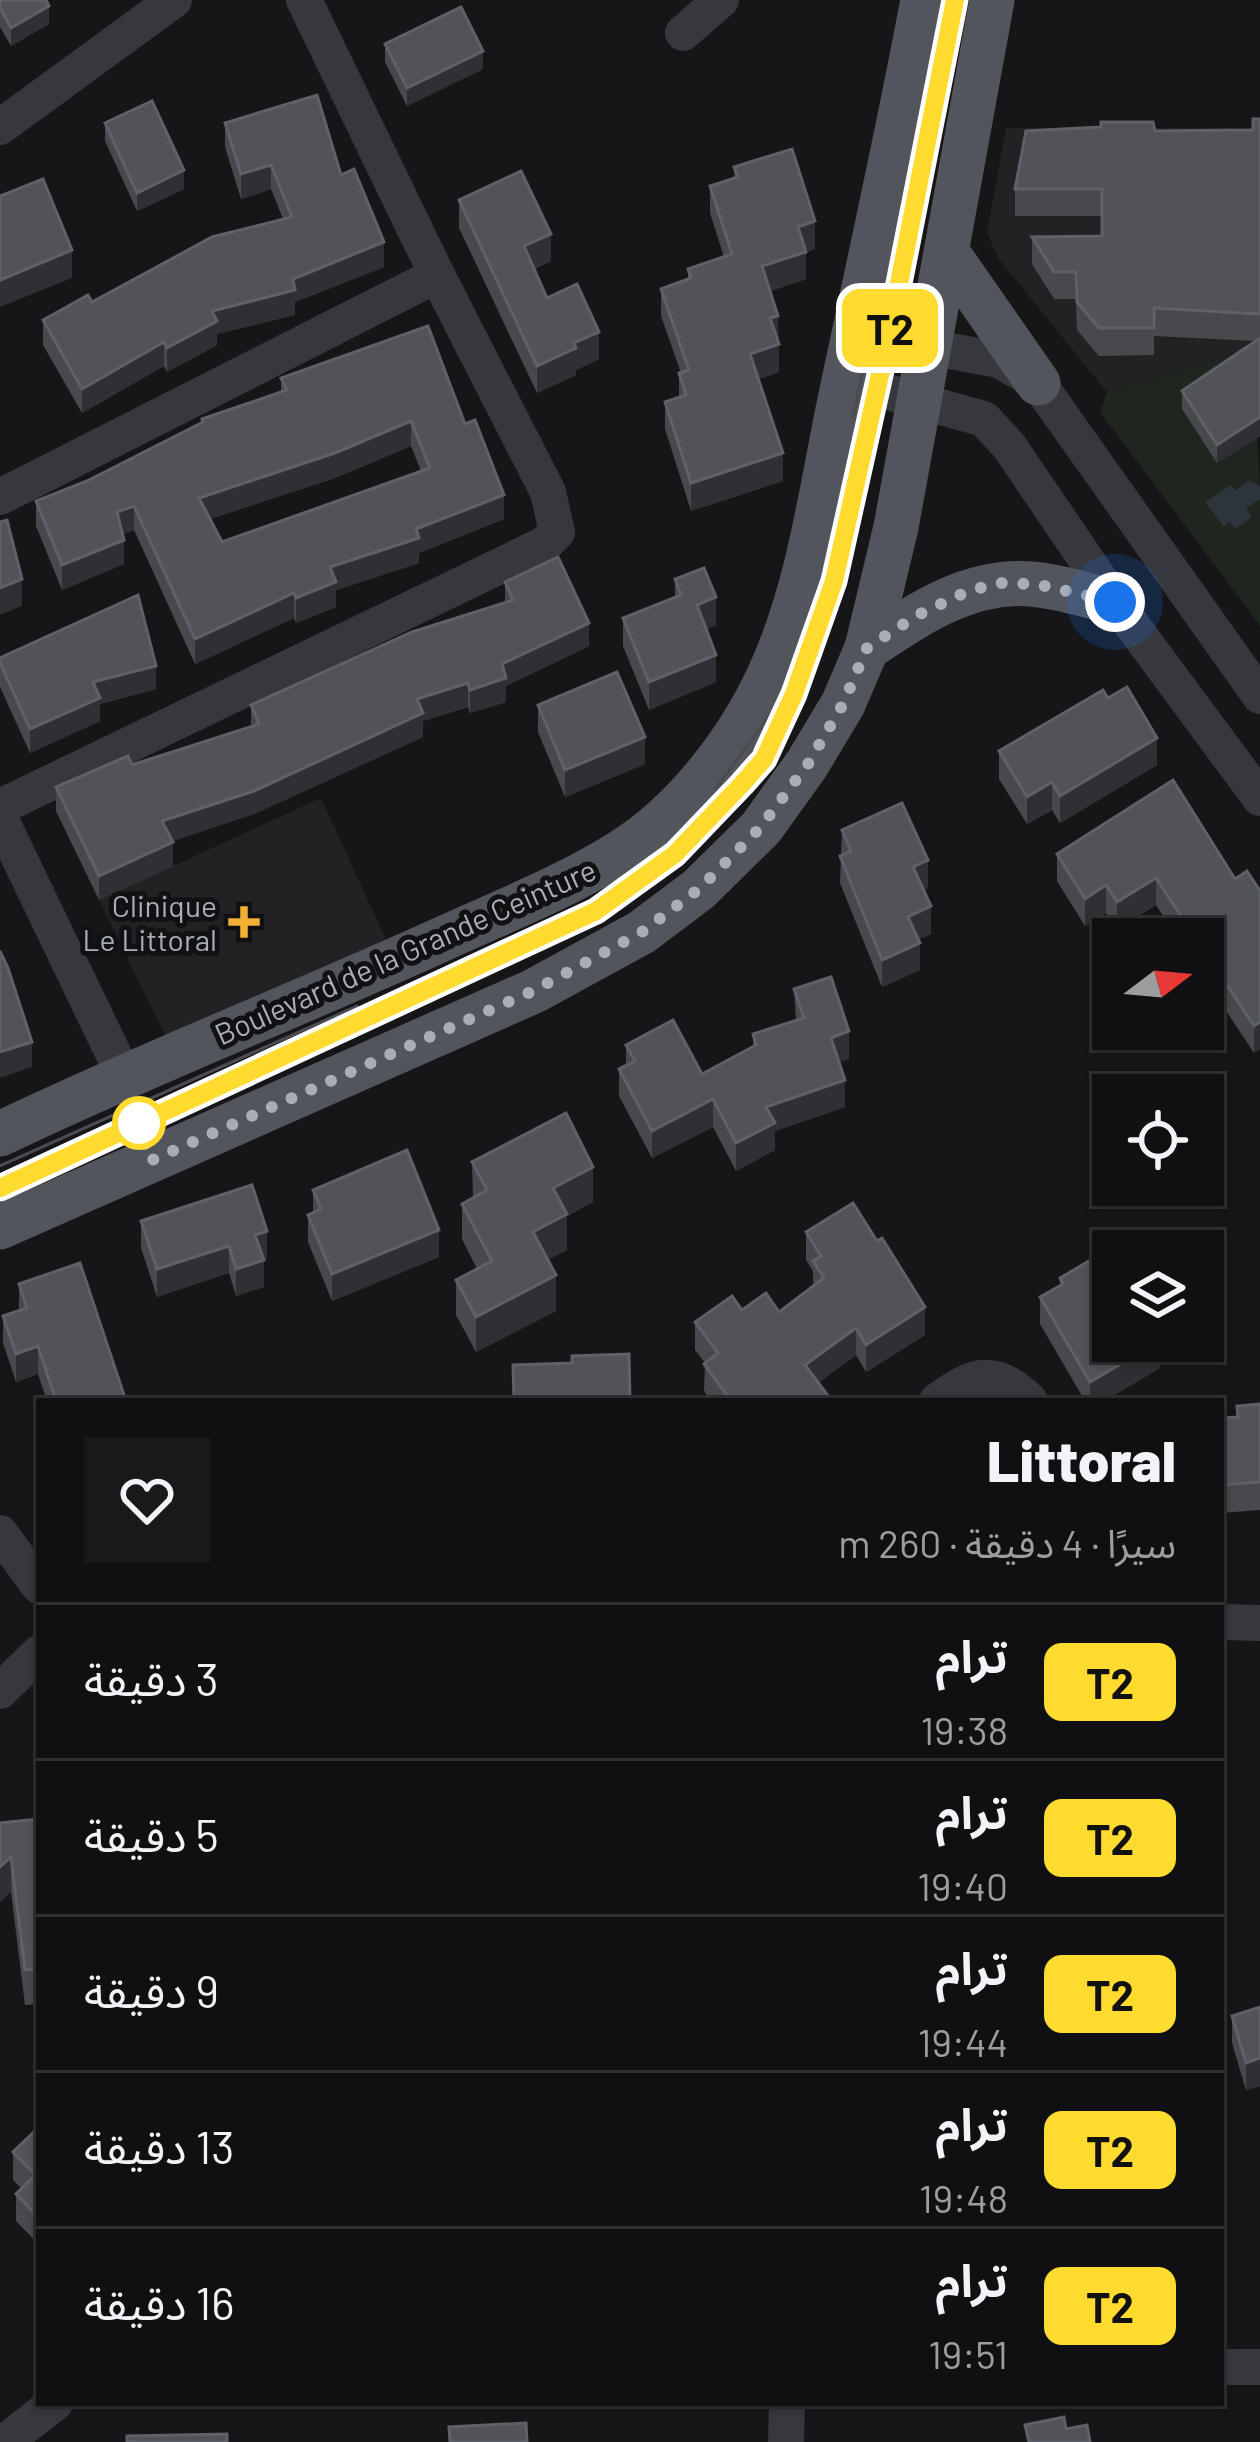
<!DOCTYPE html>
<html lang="ar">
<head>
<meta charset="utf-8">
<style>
  body { margin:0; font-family:Barlow,"Noto Sans Arabic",sans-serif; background:#19191b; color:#f1f3f6; direction:rtl; height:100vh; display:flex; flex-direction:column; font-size:45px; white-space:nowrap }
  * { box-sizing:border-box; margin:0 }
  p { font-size:39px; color:#9c9d9f }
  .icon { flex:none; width:66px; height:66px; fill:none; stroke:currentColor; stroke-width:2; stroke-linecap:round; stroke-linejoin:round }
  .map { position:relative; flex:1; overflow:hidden; direction:ltr }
  .panel { position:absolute; left:36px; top:1398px; width:1188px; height:1008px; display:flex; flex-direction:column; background:#101012; border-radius:0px; box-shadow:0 3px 9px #0004,0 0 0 3px #303032; direction:rtl }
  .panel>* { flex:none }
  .badge { padding:0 24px; border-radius:18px; font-size:42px; line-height:78px }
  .needle { width:78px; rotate:74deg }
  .fabs { position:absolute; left:1092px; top:918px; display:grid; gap:24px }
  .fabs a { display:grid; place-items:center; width:132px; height:132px; border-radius:0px; background:#101012; box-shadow:0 3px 9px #0004,0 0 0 3px #303032; font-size:60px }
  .you { position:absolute; width:60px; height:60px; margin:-30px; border:9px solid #fff; border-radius:50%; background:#1a73e8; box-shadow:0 0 0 18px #1a73e833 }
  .map>.badge { position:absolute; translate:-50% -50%; box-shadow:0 0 0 6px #fff }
  .round { display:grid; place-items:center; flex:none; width:126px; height:126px; border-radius:0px; background:#19191b }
  .summary { display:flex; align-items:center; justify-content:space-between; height:204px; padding:0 48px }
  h1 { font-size:57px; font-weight:800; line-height:90px }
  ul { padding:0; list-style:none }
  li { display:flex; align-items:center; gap:36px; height:156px; padding:0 48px; border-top:3px solid #303032 }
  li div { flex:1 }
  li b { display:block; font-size:45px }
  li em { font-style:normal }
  li .badge { min-width:132px; font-weight:700; text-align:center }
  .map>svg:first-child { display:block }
  .built { fill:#222225 }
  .green { fill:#1e261f }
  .water { fill:#2c353c }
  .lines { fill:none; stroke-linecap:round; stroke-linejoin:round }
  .minor { stroke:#37383d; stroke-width:36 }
  .major { stroke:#53555c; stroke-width:45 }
  .tram { stroke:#4a4c52; stroke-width:3 }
  .wall { fill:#47494d; fill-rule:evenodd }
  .shaded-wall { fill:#2f3033 }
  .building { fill:#525359; stroke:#5f6168; stroke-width:3; fill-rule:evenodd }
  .line-casing { stroke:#fff; stroke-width:27 }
  .line { stroke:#ffdb2f; stroke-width:18 }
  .walk { stroke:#a8adb8; stroke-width:12; stroke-dasharray:0 21.6 }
  .poi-dot { fill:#f2b134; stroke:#111113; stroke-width:4.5 }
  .stop-dot { fill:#fff; stroke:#ffdb2f; stroke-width:6 }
  .labels { text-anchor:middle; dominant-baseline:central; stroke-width:10; stroke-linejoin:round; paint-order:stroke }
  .poi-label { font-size:30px; fill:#a8adb8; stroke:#111113; text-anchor:end }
  .street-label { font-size:30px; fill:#a8adb8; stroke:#111113 }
</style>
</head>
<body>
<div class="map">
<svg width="1260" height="2442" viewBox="0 0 1260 2442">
  <rect width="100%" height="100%" fill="#161618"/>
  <g class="built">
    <polygon points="1006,128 1254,128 1260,337 1252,349 1107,392 998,258 987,232"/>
    <polygon points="321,798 388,944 169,1043 99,900"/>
  </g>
  <polygon class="green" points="1252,349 1260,486 1249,480 1235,490 1225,527 1260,498 1260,626 1100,412 1107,392"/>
  <polygon class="water" points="1249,480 1260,486 1260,499 1246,509 1252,517 1236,529 1230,522 1224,527 1205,502 1231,485 1236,490"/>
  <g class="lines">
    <g class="minor">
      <polyline points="683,33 721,0"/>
      <polyline points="0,127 174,0"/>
      <polyline points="854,333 999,360 1038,383 1260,696"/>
      <polyline points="845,380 984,419 1009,446 1115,602 1260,798"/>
      <polyline points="0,497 437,275"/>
      <polyline points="0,807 545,544 557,532 548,492 437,275 304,0"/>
      <polyline points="0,818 123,1074"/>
      <path d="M937,1401C975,1373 994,1367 1030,1401"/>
      <polyline points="0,1533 39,1586"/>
      <polyline points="1221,1622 1260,1623"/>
      <polyline points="0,1691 39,1653"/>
      <polyline points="1221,2367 1260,2367"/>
      <polyline points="5,2442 55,2403"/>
      <polyline points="786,2442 787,2403"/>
    </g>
    <g class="major">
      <polyline points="948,254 1038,383"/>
      <path d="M867,648C917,615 968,579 1031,584C1059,586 1088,596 1115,602"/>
      <path d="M0,1134C148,1063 300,1004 449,936C506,910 567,886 621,852C685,812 739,741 770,673C809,588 821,491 840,400C868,267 898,134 923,0"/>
      <polyline points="0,1227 534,991 642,932 699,889 761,828 807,764 843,704 867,648 896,527 992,0"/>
    </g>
    <g class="tram">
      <polyline points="853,417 882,282"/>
      <polyline points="716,788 773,711"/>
      <polyline points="0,1166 357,1006"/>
      <polyline points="0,1188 596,911 675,854 720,808 764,759 794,694 834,581 888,339 955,0"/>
    </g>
  </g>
  <g class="wall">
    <polygon points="0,0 49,24 11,46 0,27"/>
    <polygon points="385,44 483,69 407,106 385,62"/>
    <polygon points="1260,119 1260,436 1217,463 1182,409 1182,391 1255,341 1154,336 1154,355 1099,356 1077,330 1076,299 1054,299 1032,264 1032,237 1102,236 1102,216 1015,216 1015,189 1155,131 1253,130"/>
    <polygon points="105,123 184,189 137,211 105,141"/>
    <polygon points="225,123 341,175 384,267 295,302 295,315 217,334 217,345 167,372 164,366 82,413 43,345 43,320 92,302 283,219 271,189 241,199 225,147"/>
    <polygon points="734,167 815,249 806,252 806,279 770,291 778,316 779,372 758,379 783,481 691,511 665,429 665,402 679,397 679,373 681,373 661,316 661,289 688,279 688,269 724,257 710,213 710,186 734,178"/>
    <polygon points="459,200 551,261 534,269 547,298 599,359 576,370 576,375 537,393 459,228"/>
    <path d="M281,378L465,424L504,519L419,553V563L336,590V607L296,623L294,618L195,664L134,530L123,534L124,564L62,590L36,526V501L87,481L202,423V419L281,392ZM411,446L421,471L222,542L210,519L335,478Z"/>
    <polygon points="675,579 716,625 706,629 716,682 649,710 623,646 623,618 675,598"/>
    <polygon points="505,582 589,646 506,686 506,702 470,713 468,707 423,721 423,737 254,814 172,841 173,866 99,900 56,811 56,787 251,726 251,705 505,603"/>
    <polygon points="0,658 156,689 100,704 100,721 30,753 0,687"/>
    <polygon points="538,705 645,764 565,797 538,732"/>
    <polygon points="999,751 1157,765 1060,823 1052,810 1027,824 999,779"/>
    <polygon points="842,830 928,888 923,890 931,934 918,939 920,970 882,987 840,883"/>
    <polygon points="1057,854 1235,879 1260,891 1260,1049 1254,1053 1203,976 1203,939 1178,939 1156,905 1117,929 1106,913 1085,926 1057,881"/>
    <polygon points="794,989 849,1059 839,1062 845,1107 775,1131 775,1150 736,1171 713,1127 652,1158 619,1096 619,1069 626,1065 626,1045 702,1074 753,1047 753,1034 796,1020"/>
    <polygon points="472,1162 593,1202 567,1216 567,1250 547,1260 556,1311 476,1352 456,1315 456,1280 477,1269 462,1239 462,1204 473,1198"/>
    <polygon points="313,1190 439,1257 332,1301 308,1242 308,1215 313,1213"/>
    <polygon points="141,1221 267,1258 264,1260 264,1287 236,1296 229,1273 157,1297 141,1248"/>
    <polygon points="806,1232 925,1335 866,1372 856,1355 818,1383 832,1401 711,1401 704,1391 705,1363 695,1350 695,1322 742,1310 779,1312 813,1287 813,1271 806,1260"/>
    <polygon points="1095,1270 1160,1368 1104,1401 1085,1401 1040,1324 1040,1297 1060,1285 1060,1278"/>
    <polygon points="19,1284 125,1401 47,1401 38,1374 16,1382 3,1343 3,1316 19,1311"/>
    <polygon points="1260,1404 1260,1510 1221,1513 1221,1418 1237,1417 1237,1406"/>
    <polygon points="39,1819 39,2004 25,2005 11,1892 0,1823"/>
    <polygon points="1260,2007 1260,2086 1246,2090 1232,2043 1232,2016"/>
    <polygon points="39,2127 39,2245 16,2221 16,2194 22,2189 13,2180 13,2152"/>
  </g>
  <g class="shaded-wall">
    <polygon points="49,6 49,24 11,46 11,28"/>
    <polygon points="483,51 483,69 407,106 407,88"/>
    <polygon points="271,165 271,189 241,199 241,174"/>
    <polygon points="184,170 184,189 137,211 137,193"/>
    <polygon points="815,221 815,249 798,255 798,227"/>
    <polygon points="551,234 551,261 524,273 524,246"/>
    <polygon points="384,242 384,267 295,302 295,315 217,334 217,345 167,372 167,348 212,311"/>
    <polygon points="72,250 72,278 0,307 0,280"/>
    <polygon points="806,252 806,279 762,293 762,266"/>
    <polygon points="778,316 778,343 770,318"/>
    <polygon points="599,332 599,359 576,370 576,375 537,393 537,366 574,343"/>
    <polygon points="164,342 164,366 82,413 82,389"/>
    <polygon points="779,344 779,372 750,381 750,354"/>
    <polygon points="1260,417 1260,436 1217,463 1217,445"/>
    <polygon points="411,421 411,446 335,478 199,523 199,498"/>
    <polygon points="783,453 783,481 691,511 691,483"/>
    <polygon points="504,495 504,519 419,553 419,563 336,590 336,607 296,623 296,598 330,567 416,529"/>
    <polygon points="134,506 134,530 117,536 117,512"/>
    <polygon points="124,540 124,564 62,590 62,565"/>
    <polygon points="22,579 22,606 0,615 0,588"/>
    <polygon points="294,593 294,618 195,664 195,639"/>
    <polygon points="716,597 716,625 697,633 697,605"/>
    <polygon points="589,623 589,646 506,686 506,702 470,713 470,690 502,664"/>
    <polygon points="716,655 716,682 649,710 649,682"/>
    <polygon points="156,666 156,689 100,704 100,721 30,753 30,729 93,682"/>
    <polygon points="468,683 468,707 423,721 423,737 254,814 162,845 162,821 417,699"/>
    <polygon points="645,737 645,764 565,797 565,770"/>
    <polygon points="1157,738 1157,765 1060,823 1060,796"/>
    <polygon points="1052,782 1052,810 1027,824 1027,797"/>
    <polygon points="173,842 173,866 99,900 99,876"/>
    <polygon points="928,860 928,888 913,895 913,867"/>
    <polygon points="1156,878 1156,905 1117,929 1117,902"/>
    <polygon points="1106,885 1106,913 1085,926 1085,899"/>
    <polygon points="931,906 931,934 908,944 908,917"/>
    <polygon points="920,943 920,970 882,987 882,960"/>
    <polygon points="1260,1022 1260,1049 1254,1053 1254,1026"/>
    <polygon points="849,1031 849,1059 831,1065 831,1038"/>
    <polygon points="32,1042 32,1067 0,1078 0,1052"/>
    <polygon points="845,1080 845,1107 775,1131 775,1150 736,1171 736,1143 766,1107"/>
    <polygon points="713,1099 713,1127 652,1158 652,1131"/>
    <polygon points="593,1167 593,1202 567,1216 567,1250 533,1267 533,1232 553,1188"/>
    <polygon points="439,1230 439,1257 332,1301 332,1274"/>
    <polygon points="267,1231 267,1258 255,1262 255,1235"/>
    <polygon points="229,1246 229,1273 157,1297 157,1269"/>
    <polygon points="264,1260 264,1287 236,1296 236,1269"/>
    <polygon points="556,1275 556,1311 476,1352 476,1317"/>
    <polygon points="925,1307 925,1335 866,1372 866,1345"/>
    <polygon points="856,1328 856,1355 805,1392 805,1365"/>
    <polygon points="1160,1341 1160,1368 1104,1401 1090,1401 1090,1382"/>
    <polygon points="38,1346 38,1374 16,1382 16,1354"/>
    <polygon points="11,1857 11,1892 0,1902 0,1867"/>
    <polygon points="1260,2058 1260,2086 1246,2090 1246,2063"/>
  </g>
  <g class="building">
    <polygon points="0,0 46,0 49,6 11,28 0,8"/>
    <polygon points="461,7 483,51 407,88 385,44"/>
    <polygon points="317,95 341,175 354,169 384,242 293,279 295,290 212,311 217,321 167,348 164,342 82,389 43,320 88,295 92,302 212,237 292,217 271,165 241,174 225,123"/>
    <polygon points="152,101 184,170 137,193 105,123"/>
    <polygon points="1253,119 1260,119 1260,314 1154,308 1154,328 1099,328 1077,302 1076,272 1054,272 1032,237 1102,236 1102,189 1015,189 1026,131 1101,127 1101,122 1153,122 1155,131 1253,130"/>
    <polygon points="792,149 815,221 798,227 806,252 762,266 778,316 770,318 779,344 750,354 783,453 691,483 665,402 686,395 679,373 689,370 661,289 691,278 688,269 732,254 710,186 738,177 734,167"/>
    <polygon points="521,171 551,234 524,246 547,298 577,284 599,332 574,343 576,348 537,366 459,200"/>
    <polygon points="43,179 72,250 0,280 0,196"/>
    <path d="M428,326L465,424L475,420L504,495L416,529L419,538L330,567L336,582L296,598L294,593L195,639L134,506L117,512L124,540L62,565L36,501L87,481L203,422L202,419L287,390L281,378ZM411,421L430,468L222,542L199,498L335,453Z"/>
    <polygon points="1260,338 1260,417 1217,445 1182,391"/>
    <polygon points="7,520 22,579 0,588 0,522"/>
    <polygon points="558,557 589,623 502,664 506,678 470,690 468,683 417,699 423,713 254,791 162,821 173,842 99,876 56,787 128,756 132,765 259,724 251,705 412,632 513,600 505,582"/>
    <polygon points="704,568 716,597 697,605 716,655 649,682 623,618 681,595 675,579"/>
    <polygon points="138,595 156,666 93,682 100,698 30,729 0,663 0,658"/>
    <polygon points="617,672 645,737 565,770 538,705"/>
    <polygon points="1127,687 1157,738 1060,796 1052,782 1027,797 999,751 1103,690 1108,698"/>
    <polygon points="1173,780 1235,879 1247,871 1260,891 1260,1022 1254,1026 1203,949 1203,939 1196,939 1156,878 1117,902 1106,885 1085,899 1057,854"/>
    <polygon points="902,803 928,860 913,867 931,906 908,917 920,943 882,960 840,856 851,851 842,830"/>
    <polygon points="0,951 8,968 32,1042 0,1052"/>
    <polygon points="831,977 849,1031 831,1038 845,1080 766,1107 775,1123 736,1143 713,1099 652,1131 619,1069 635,1061 626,1045 673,1020 702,1074 756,1045 753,1034 804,1018 794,989"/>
    <polygon points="566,1113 593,1167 553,1188 567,1214 533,1232 556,1275 476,1317 456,1280 492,1261 462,1204 487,1190 472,1162"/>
    <polygon points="407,1150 439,1230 332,1274 308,1215 321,1209 313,1190"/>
    <polygon points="252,1185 267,1231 255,1235 264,1260 236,1269 229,1246 157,1269 141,1221"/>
    <polygon points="853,1203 877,1241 882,1238 925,1307 866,1345 856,1328 805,1365 832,1401 783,1401 780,1396 773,1401 731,1401 704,1364 718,1353 695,1322 732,1296 742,1310 766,1293 779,1312 824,1278 813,1261 821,1256 806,1232"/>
    <polygon points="1113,1260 1113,1341 1160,1341 1090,1382 1040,1297 1063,1284 1060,1278 1089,1261 1095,1270"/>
    <polygon points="80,1263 125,1398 114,1401 56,1401 38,1346 16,1354 3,1316 27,1308 19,1284"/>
    <polygon points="629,1354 630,1401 514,1401 513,1365 572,1363 572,1356"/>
    <polygon points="1260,1404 1260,1482 1221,1485 1221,1418 1238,1417 1237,1406"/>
    <polygon points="39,1819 39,1968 25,1970 11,1857 0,1867 0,1823"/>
    <polygon points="1260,2007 1260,2058 1246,2063 1232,2016"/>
    <polygon points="39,2127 39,2218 16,2194 35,2175 13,2152"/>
    <polygon points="1064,2417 1066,2429 1087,2425 1090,2442 1029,2442 1025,2425"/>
    <polygon points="526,2423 527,2442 450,2442 449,2427"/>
    <polygon points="227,2434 227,2442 127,2442 127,2436"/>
  </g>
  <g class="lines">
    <defs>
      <polyline id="line" points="0,1188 596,911 675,854 742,784 764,759 794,694 834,581 888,339 955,0"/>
    </defs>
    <use href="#line" class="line-casing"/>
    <use href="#line" class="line"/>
    <polyline class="walk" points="139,1123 150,1161 533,991 642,932 699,889 760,828 808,764 843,704 867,648 916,616 968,591 999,583 1036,584 1115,602"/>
  </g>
  <path class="poi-dot" d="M238 904h12v12h12v12h-12v12h-12v-12h-12v-12h12z"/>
  <circle class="stop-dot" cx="139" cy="1123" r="24"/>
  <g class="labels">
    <g class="poi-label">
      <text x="217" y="905">Clinique<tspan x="217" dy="34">Le Littoral</tspan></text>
    </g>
    <g class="street-label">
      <text transform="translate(405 951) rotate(-24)">Boulevard de la Grande Ceinture</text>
    </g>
  </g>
</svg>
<div class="fabs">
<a><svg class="needle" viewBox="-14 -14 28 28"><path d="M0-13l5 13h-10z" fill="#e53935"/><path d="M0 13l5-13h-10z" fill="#9c9d9f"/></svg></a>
<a><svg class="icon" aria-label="locate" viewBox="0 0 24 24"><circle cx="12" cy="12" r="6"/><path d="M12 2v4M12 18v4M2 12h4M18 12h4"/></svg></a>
<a><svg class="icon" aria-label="layers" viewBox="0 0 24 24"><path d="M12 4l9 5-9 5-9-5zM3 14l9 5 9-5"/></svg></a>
</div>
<div class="you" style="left:1115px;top:602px"></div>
<b class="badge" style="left:890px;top:328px;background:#ffdb2f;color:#111">T2</b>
<section class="panel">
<div class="summary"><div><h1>Littoral</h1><p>سيرًا · 4 دقيقة · 260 m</p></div><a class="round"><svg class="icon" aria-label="heart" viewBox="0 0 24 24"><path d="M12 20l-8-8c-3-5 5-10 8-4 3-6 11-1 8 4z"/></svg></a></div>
<ul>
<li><span class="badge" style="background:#ffdb2f;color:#111">T2</span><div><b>ترام</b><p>19:38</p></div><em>3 دقيقة</em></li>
<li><span class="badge" style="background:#ffdb2f;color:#111">T2</span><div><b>ترام</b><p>19:40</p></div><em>5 دقيقة</em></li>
<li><span class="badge" style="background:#ffdb2f;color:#111">T2</span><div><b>ترام</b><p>19:44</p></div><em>9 دقيقة</em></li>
<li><span class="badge" style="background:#ffdb2f;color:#111">T2</span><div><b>ترام</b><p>19:48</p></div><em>13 دقيقة</em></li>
<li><span class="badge" style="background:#ffdb2f;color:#111">T2</span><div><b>ترام</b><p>19:51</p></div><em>16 دقيقة</em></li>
</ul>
</section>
</div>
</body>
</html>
